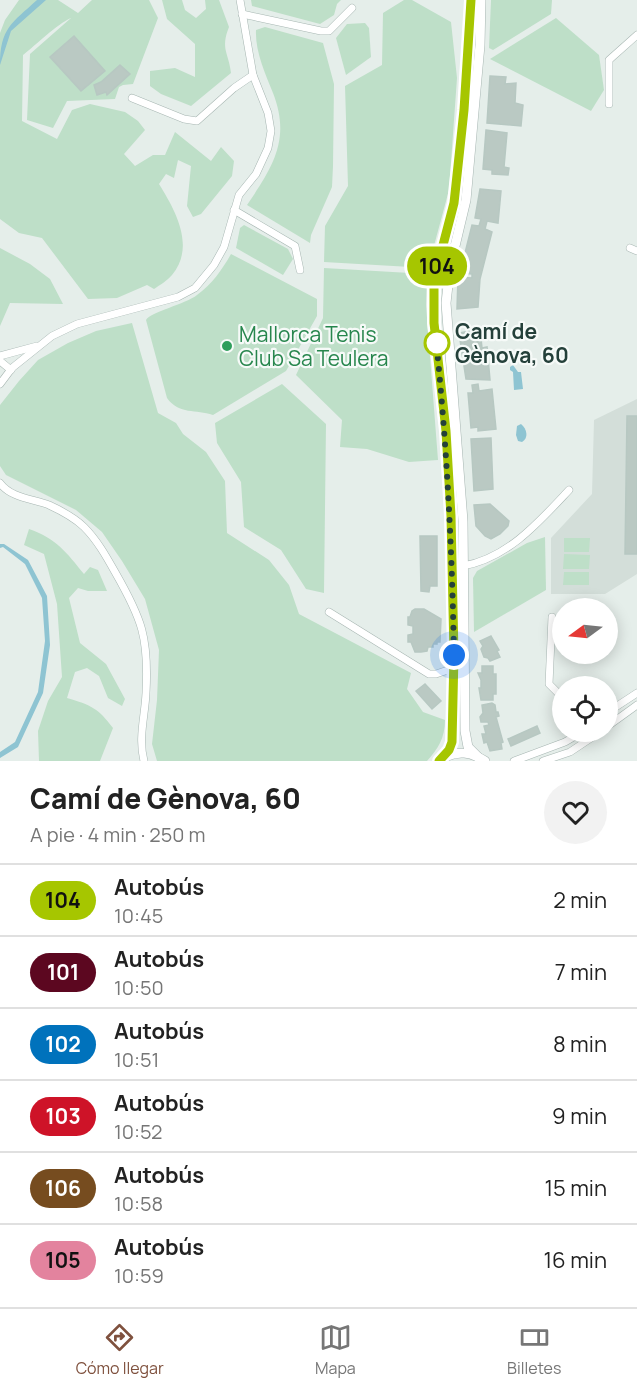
<!DOCTYPE html>
<html lang="es">
<head>
<meta charset="utf-8">
<style>
  body { margin:0; font-family:Manrope,sans-serif; background:#f2f2f2; color:#222; height:100vh; display:flex; flex-direction:column; font-size:22px; white-space:nowrap }
  * { box-sizing:border-box; margin:0 }
  p { font-size:20px; color:#767676 }
  .icon { flex:none; width:33px; height:33px; fill:none; stroke:currentColor; stroke-width:2; stroke-linecap:round; stroke-linejoin:round }
  .map { position:relative; height:761px; overflow:hidden }
  .sheet { display:flex; flex-direction:column; background:#fff; flex:1 }
  .sheet>* { flex:none }
  .badge { padding:0 12px; border-radius:20px; font-size:21px; line-height:39px }
  .needle { width:39px; rotate:255deg }
  .controls { position:absolute; left:552px; top:598px; display:grid; gap:12px }
  .controls a { display:grid; place-items:center; width:66px; height:66px; border-radius:50%; background:#fff; box-shadow:0 3px 15px #0003; font-size:30px }
  .you { position:absolute; width:30px; height:30px; margin:-15px; border:4px solid #fff; border-radius:50%; background:#1a73e8; box-shadow:0 0 0 9px #1a73e833 }
  .map>.badge { position:absolute; translate:-50% -50%; box-shadow:0 0 0 3px #fff }
  .round { display:grid; place-items:center; flex:none; width:63px; height:63px; border-radius:32px; background:#f2f2f2 }
  .headline { display:flex; align-items:center; justify-content:space-between; height:102px; padding:0 30px }
  h1 { font-size:28px; font-weight:800; line-height:45px }
  ul { padding:0; list-style:none }
  li { display:flex; align-items:center; gap:18px; height:72px; padding:0 30px; border-top:2px solid #e0e0e0 }
  li div { flex:1 }
  li b { display:block; font-size:22px }
  li em { font-style:normal }
  li .badge { min-width:66px; font-weight:700; text-align:center }
  .menu { display:flex; justify-content:space-around; align-items:center; height:84px; border-top:2px solid #e0e0e0; background:#fff; font-size:16px; color:#767676 }
  .menu a { display:grid; justify-items:center; gap:3px }
  .menu .current { color:#7f513e }
  .map>svg:first-child { display:block }
  .built { fill:#d3ded9 }
  .green { fill:#bedfc8 }
  .water { fill:#8ec4d2 }
  .building { fill:#bac9c3; stroke:#b7c8c2; stroke-width:1.5 }
  .lines { fill:none; stroke-linecap:round; stroke-linejoin:round }
  .minor-casing { stroke:#a7b6b2; stroke-width:8 }
  .tertiary-casing { stroke:#a7b6b2; stroke-width:10 }
  .minor { stroke:#fff; stroke-width:7 }
  .tertiary { stroke:#fff; stroke-width:9 }
  .line-casing { stroke:#fff; stroke-width:14 }
  .line { stroke:#a6c600; stroke-width:9 }
  .walk { stroke:#24403a; stroke-width:6; stroke-dasharray:0 10.8 }
  .stop-dot { fill:#fff; stroke:#a6c600; stroke-width:3 }
  .leisure-dot { fill:#2e9e5b; stroke:#f6faf8; stroke-width:2 }
  .labels { text-anchor:middle; dominant-baseline:central; stroke-width:4.5; stroke-linejoin:round; paint-order:stroke }
  .stop-label { font-size:21px; font-weight:bold; fill:#24403a; stroke:#f6faf8; text-anchor:start }
  .leisure-label { font-size:21px; fill:#27864d; stroke:#f6faf8; text-anchor:start }
</style>
</head>
<body>
<div class="map">
<svg width="637" height="761" viewBox="0 0 637 761">
  <rect width="100%" height="100%" fill="#e5eeea"/>
  <polygon class="built" points="637,399 637,574 605,594 551,594 551,538 592,494 594,420"/>
  <g class="green">
    <path d="M19,0H58L78,13L92,0H149L158,18L133,84L123,85L119,87L115,99L67,101L53,128L27,120L30,54L71,18C57,24 36,45 23,55L22,121L57,139L72,110L90,104L125,112L138,121L145,130L124,154L135,166L153,155H165L175,132L211,161L221,147L234,161L232,176L201,214L193,217L187,206L191,166L178,160L174,178L166,174L159,184C175,210 196,246 172,275C168,280 160,285 154,289L147,285L117,298L88,299L42,238L19,233L0,219V33L5,20Z"/>
    <path d="M162,0H182L185,10L196,18L206,9L205,0H219L229,27C220,49 229,53 231,73L191,106L161,94L150,86V71L175,68L195,77V44L167,19Z"/>
    <polygon points="251,0 341,0 337,4 334,15 320,24 252,6"/>
    <polygon points="404,0 412,0 451,22 457,78 449,190 428,268 324,262 325,226 348,186 345,86 382,65 383,13"/>
    <polygon points="491,0 552,0 551,14 493,50 489,48"/>
    <polygon points="556,18 599,55 604,90 591,111 490,59"/>
    <polygon points="365,23 369,28 371,57 346,75 336,38 347,24"/>
    <path d="M265,27L323,43L334,84L333,166L332,187L311,235L310,243L247,205C273,167 291,139 273,93C265,73 255,51 256,30Z"/>
    <polygon points="244,225 288,249 293,259 283,275 236,248 240,228"/>
    <polygon points="0,248 30,264 50,279 63,304 10,303 0,326"/>
    <path d="M231,254L317,299V316L286,371L213,415C196,409 179,415 167,398L146,320C150,312 186,304 197,295C212,284 222,270 231,254Z"/>
    <polygon points="324,268 427,274 426,305 438,460 409,462 367,449 340,447 342,420 296,375 323,318"/>
    <path d="M132,323L158,413L176,423L183,434L206,452L225,481L227,533L269,560L289,585L299,614L411,673L407,689L423,712L445,720C445,738 438,749 427,761H157L152,744L157,700L159,650L145,599L122,561L102,532L76,510L6,475L0,466V405L19,381L38,360L68,343L96,331Z"/>
    <polygon points="282,384 326,424 324,593 306,589 281,550 244,527 241,482 217,443 215,423"/>
    <path d="M29,529C56,538 67,553 84,574L90,567L98,570L107,591H88L78,588L69,598L80,643L106,664L125,699L122,706L108,698L99,676L87,668L75,672L67,698C91,705 98,708 113,728L100,761H39L38,731L48,701L62,677L57,604L44,554L24,545Z"/>
    <polygon points="545,537 546,590 474,632 473,578 477,571 527,543"/>
    <polygon points="564,538 590,538 589,552 564,552"/>
    <polygon points="564,554 590,555 589,569 563,569"/>
    <polygon points="564,572 589,572 589,585 563,585"/>
  </g>
  <g class="water">
    <path d="M37,0H46L11,31L0,65C0,28 12,23 37,0Z"/>
    <polygon points="513,365 518,372 521,372 523,389 514,390 513,372 510,370 510,367"/>
    <path d="M521,424C527,429 529,438 522,442L518,441L516,435L517,426Z"/>
    <polygon points="0,544 4,544 28,560 47,596 50,645 43,693 18,747 0,758 0,752 15,742 38,692 45,641 42,598 25,564 3,547 0,548"/>
  </g>
  <g class="building">
    <polygon points="74,36 105,71 81,91 50,57"/>
    <polygon points="120,65 130,74 107,95 106,92 97,95 94,85 101,82"/>
    <polygon points="490,76 506,77 505,84 516,83 515,103 523,105 521,126 487,123"/>
    <polygon points="486,130 507,133 504,167 509,168 508,175 492,174 492,170 483,169"/>
    <polygon points="480,189 501,191 498,223 487,221 485,229 492,232 480,279 478,307 457,309 458,277 472,278 472,274 460,273 472,225 479,226 481,219 475,218"/>
    <polygon points="480,329 482,348 487,347 490,380 466,379 459,333"/>
    <polygon points="478,384 479,391 492,389 496,429 478,431 478,427 471,428 468,393 473,393 472,385"/>
    <polygon points="627,416 637,416 637,554 625,554"/>
    <polygon points="491,438 493,489 474,491 471,439"/>
    <polygon points="490,504 509,521 508,526 500,534 491,539 485,536 476,526 474,505"/>
    <polygon points="420,536 437,536 437,586 430,586 429,592 421,591"/>
    <polygon points="415,609 424,609 441,619 440,642 437,642 437,644 433,644 433,647 428,647 427,651 421,652 415,652 411,642 408,642 408,635 413,634 413,626 408,625 408,617 410,617 412,611"/>
    <polygon points="491,636 499,650 497,651 500,657 490,661 488,658 484,657 481,649 483,646 480,641"/>
    <polygon points="482,666 493,666 493,674 496,674 496,694 493,694 493,700 481,700 479,688 481,688 481,680 478,673 482,673"/>
    <polygon points="425,684 441,701 432,709 416,691"/>
    <polygon points="492,703 495,705 496,712 498,712 499,716 496,717 503,742 501,743 502,749 490,751 487,742 484,743 482,734 486,734 484,726 489,725 488,722 481,722 480,717 483,713 482,705"/>
    <polygon points="537,726 540,733 511,746 508,739"/>
  </g>
  <g class="lines">
    <defs>
      <g id="minor">
        <polyline points="242,14 321,31 329,31 352,8"/>
        <polyline points="132,98 184,119 197,121 234,88 253,75"/>
        <polyline points="609,104 609,60 637,35"/>
        <polyline points="234,210 295,246 300,270"/>
        <polyline points="630,248 637,251"/>
        <polyline points="0,356 37,346"/>
        <polyline points="0,361 11,370"/>
        <polyline points="0,384 12,368 52,336 77,324 178,297 195,288 214,265 224,247 239,195 256,174 268,148 271,131 268,113 253,75 240,0"/>
        <path d="M0,483C11,498 33,499 49,505C62,511 74,517 84,527C97,540 106,556 115,572C142,619 149,638 146,693C145,716 138,738 144,761"/>
        <path d="M463,566C508,558 539,522 569,490"/>
        <polyline points="329,612 429,674 436,674 454,668"/>
        <polyline points="552,617 549,684 562,697"/>
        <polyline points="608,712 637,693"/>
        <polyline points="608,726 637,705"/>
        <polyline points="514,761 565,742 582,732"/>
        <polyline points="543,761 570,752 600,732"/>
      </g>
      <g id="tertiary">
        <polyline points="478,757 468,747 465,731 463,521 446,303 450,267 466,200 480,45 481,0"/>
        <path d="M443,758C458,750 471,752 485,761"/>
        <path d="M442,759L449,750L453,737C457,637 453,533 446,433C442,385 432,336 434,288C435,257 451,229 455,199C463,133 467,66 471,0"/>
      </g>
    </defs>
    <use href="#minor" class="minor-casing"/>
    <use href="#tertiary" class="tertiary-casing"/>
    <use href="#minor" class="minor"/>
    <use href="#tertiary" class="tertiary"/>
  </g>
  <g class="lines">
    <defs>
      <polyline id="line" points="439,761 449,750 452,742 454,655 451,516 446,431 434,323 434,287 436,272 454,203 464,110 471,0"/>
    </defs>
    <use href="#line" class="line-casing"/>
    <use href="#line" class="line"/>
    <path class="walk" d="M437,343L436,340C447,445 452,550 454,655"/>
  </g>
  <circle class="stop-dot" cx="437" cy="343" r="12"/>
  <circle class="leisure-dot" cx="227" cy="346" r="6"/>
  <g class="labels">
    <g class="stop-label">
      <text x="455" y="331">Camí de<tspan x="455" dy="24">Gènova, 60</tspan></text>
    </g>
    <g class="leisure-label">
      <text x="239" y="334">Mallorca Tenis<tspan x="239" dy="24">Club Sa Teulera</tspan></text>
    </g>
  </g>
</svg>
<div class="controls">
<a><svg class="needle" viewBox="-14 -14 28 28"><path d="M0-13l5 13h-10z" fill="#e53935"/><path d="M0 13l5-13h-10z" fill="#767676"/></svg></a>
<a><svg class="icon" aria-label="locate" viewBox="0 0 24 24"><circle cx="12" cy="12" r="6"/><path d="M12 2v4M12 18v4M2 12h4M18 12h4"/></svg></a>
</div>
<div class="you" style="left:454px;top:655px"></div>
<b class="badge" style="left:437px;top:266px;background:#a6c600;color:#111">104</b>
</div>
<section class="sheet">
<div class="headline"><div><h1>Camí de Gènova, 60</h1><p>A pie · 4 min · 250 m</p></div><a class="round"><svg class="icon" aria-label="heart" viewBox="0 0 24 24"><path d="M12 20l-8-8c-3-5 5-10 8-4 3-6 11-1 8 4z"/></svg></a></div>
<ul>
<li><span class="badge" style="background:#a6c600;color:#111">104</span><div><b>Autobús</b><p>10:45</p></div><em>2 min</em></li>
<li><span class="badge" style="background:#5c0720;color:#fff">101</span><div><b>Autobús</b><p>10:50</p></div><em>7 min</em></li>
<li><span class="badge" style="background:#0072bc;color:#fff">102</span><div><b>Autobús</b><p>10:51</p></div><em>8 min</em></li>
<li><span class="badge" style="background:#ce1328;color:#fff">103</span><div><b>Autobús</b><p>10:52</p></div><em>9 min</em></li>
<li><span class="badge" style="background:#764c1f;color:#fff">106</span><div><b>Autobús</b><p>10:58</p></div><em>15 min</em></li>
<li><span class="badge" style="background:#e3839e;color:#111">105</span><div><b>Autobús</b><p>10:59</p></div><em>16 min</em></li>
</ul>
</section>
<nav class="menu">
<a class="current"><svg class="icon" aria-label="directions" viewBox="0 0 24 24"><path d="M12 3l9 9-9 9-9-9zM9 14v-3h6M13 9l2 2-2 2"/></svg>Cómo llegar</a>
<a><svg class="icon" aria-label="map" viewBox="0 0 24 24"><path d="M3 6l6-2 6 2 6-2v14l-6 2-6-2-6 2zM9 4v14M15 6v14"/></svg>Mapa</a>
<a><svg class="icon" aria-label="tickets" viewBox="0 0 24 24"><path d="M3 7h18v10H3zM15 7v10"/></svg>Billetes</a>
</nav>
</body>
</html>
